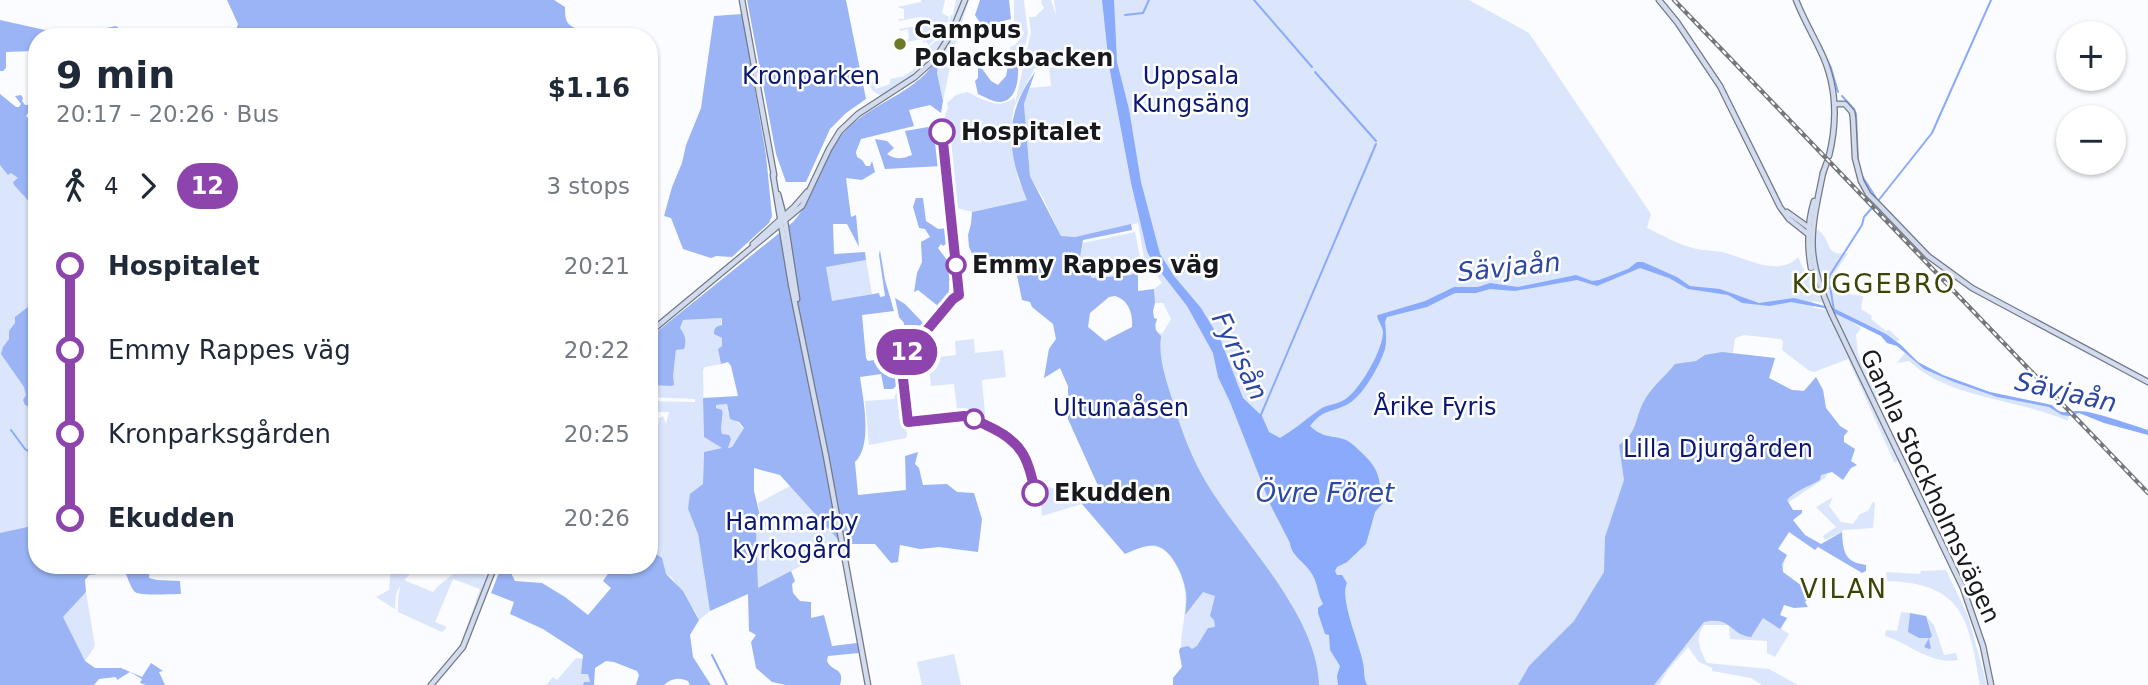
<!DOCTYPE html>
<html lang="en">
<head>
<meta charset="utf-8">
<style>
  body { margin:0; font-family:"DejaVu Sans",sans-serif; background:#f6f6f7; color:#1f2937; height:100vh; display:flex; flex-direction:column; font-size:26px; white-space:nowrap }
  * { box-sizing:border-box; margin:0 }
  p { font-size:23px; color:#747a83 }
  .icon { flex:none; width:38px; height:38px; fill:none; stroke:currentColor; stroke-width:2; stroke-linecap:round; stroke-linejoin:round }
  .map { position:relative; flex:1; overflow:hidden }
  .details { position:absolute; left:28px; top:28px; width:630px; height:546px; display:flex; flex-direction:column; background:#fff; border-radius:28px; box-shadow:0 2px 5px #0004 }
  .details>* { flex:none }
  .badge { padding:0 14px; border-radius:23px; font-size:24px; line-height:46px }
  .tools { position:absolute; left:2056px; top:21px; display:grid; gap:14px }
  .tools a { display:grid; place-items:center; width:70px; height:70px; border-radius:50%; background:#fff; box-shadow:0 2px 5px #0004; font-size:35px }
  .map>.badge { position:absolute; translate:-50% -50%; box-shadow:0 0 0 4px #fff }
  .legs { display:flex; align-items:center; gap:10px; height:77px; padding:0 28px; font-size:23px }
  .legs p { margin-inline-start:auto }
  .summary { display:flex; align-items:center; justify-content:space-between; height:119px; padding:0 28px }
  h1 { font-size:38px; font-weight:700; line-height:52px }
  ul { padding:0 28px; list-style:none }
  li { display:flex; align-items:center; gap:24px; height:84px; font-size:26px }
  li i { display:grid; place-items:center; width:10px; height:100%; margin:0 9px; background:currentColor }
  li i::after { content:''; width:18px; height:18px; margin:-9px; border:5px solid; border-radius:50%; background:#fff }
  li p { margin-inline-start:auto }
  li:first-child i { background:linear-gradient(#0000 50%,currentColor 0) }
  li:last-child i { background:linear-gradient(currentColor 50%,#0000 0) }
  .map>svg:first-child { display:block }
  .green { fill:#dbe6fd }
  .forest { fill:#9ab4f6; fill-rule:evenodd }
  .water { fill:#8aaafc }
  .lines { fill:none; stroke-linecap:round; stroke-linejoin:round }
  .stream { stroke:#8aaafc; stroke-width:2 }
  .secondary-casing { stroke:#737985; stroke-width:7 }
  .secondary { stroke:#d3dbef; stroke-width:4.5 }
  .rail-casing { stroke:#75777b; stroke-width:4.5 }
  .rail { stroke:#fff; stroke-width:2; stroke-dasharray:5; stroke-linecap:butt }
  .line-1-casing { stroke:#fff; stroke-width:16 }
  .line-1 { stroke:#8e44ad; stroke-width:10 }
  .poi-dot { fill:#6d7925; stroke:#fff; stroke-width:2.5 }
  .stop-1-dot { fill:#fff; stroke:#8e44ad; stroke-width:3.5 }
  .labels { text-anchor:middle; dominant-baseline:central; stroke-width:5; stroke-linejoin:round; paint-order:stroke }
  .poi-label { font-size:24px; font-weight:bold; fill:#17191e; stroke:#fff; text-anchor:start }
  .park-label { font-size:24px; fill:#0b1873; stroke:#fff }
  .stop-label { font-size:24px; font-weight:bold; fill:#17191e; stroke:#fff; text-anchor:start }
  .street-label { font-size:24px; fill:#17191e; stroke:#fff }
  .water-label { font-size:26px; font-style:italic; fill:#2c48a4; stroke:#fff }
  .neighbourhood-label { font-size:26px; letter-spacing:2px; fill:#3d4407; stroke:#fff }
</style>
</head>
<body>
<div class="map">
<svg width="2148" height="685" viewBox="0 0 2148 685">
  <rect width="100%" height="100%" fill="#fafcff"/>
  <g class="green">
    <polygon points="921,0 945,0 942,13 949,17 948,23 943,22 941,28 946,28 929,45 926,42 923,43 922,39 902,43 902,41 909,39 908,29 900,31 899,29 926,24 928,20 923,20 922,17 920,17 899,21 899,19 904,19 904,9 897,7 921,2 923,9"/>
    <path d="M956,0H962C945,47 925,71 881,95C872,94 867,83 868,76L869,75L871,82H874L876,89L890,84V79L905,76L914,69L915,61L922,59L930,46L946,32L951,15H953Z"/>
    <polygon points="969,0 954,48 943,101 937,73 940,54 952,39"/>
    <polygon points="1014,0 1024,0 1028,34 1020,68 1016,52 1010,55 1010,47 1015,45 1024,33 1020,26 1014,22"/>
    <path d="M1042,0H1051L1056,15L1054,0H1102L1109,66L1131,183L1142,227L1115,71L1109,0H1469L1529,33L1651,214L1647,228C1662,235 1677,244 1693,248C1703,251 1715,250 1726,253C1747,259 1780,277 1798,257L1806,274L1810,271L1823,303L1812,301L1814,308L1826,310L1834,322L1838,321L1834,313L1836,312L1861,328L1856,335L1858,354L1873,385L1878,382L1885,394L1872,404L1898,459L1896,463L1894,462L1848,359L1814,372L1808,370L1782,350L1783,342L1781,339L1744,335L1735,338L1733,353L1775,358L1769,378L1792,390L1804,391L1816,377L1823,390L1826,408L1840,426L1848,431L1844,436V442L1825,478L1783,506L1797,526L1789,532L1778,549L1787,555C1778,573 1787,595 1780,615L1787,618L1781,629L1789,634L1775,657L1767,653V641L1730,639L1729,625H1704C1694,639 1700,649 1707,663L1769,669L1798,685H1762L1751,678L1712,671V668L1699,662L1688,647L1668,670L1659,685H1173V678L1182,667C1175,627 1199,601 1173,560C1159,539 1144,546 1125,554L1082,504L1042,516L1040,494L1037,487L1042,485L1060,490L1066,496L1078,495L1081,497L1100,490L1068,419V386L1060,368L1044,378L1049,349L1052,344L1088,324V327L1105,341L1132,327L1157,319L1155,325L1156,331L1162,334L1171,319L1163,303H1155L1154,289L1162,283L1172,297L1144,258L1138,223L1075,237L1061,236L1043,198L1030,176L1024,104L1030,88L1051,86L1049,68L1060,66L1059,53L1058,65L1035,68L1014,107L1012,118L1018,179L1028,200L972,212L953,207L944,120L948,107L947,103L956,95L967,92C983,99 999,111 1015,97V103L1031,32L1029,17H1035L1044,8L1041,3Z"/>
    <polygon points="0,119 37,163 37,565 66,614 86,592 95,646 85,661 82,655 0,685"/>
    <path d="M1816,229C1834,239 1822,257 1848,253L1832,277L1834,289L1840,290L1842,293L1863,296L1861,309L1872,316L1871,319L1886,331L1889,330L1900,340L1896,341L1833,308L1821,282L1816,253L1814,252V232Z"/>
    <polygon points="1135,232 1140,257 1145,262 1131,275 1092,278 1080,258 1083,243"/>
    <polygon points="866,260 872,294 832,302 826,267"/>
    <polygon points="722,318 719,336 722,338 722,346 718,349 721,364 705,367 703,370 704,437 723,448 704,452 703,484 688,509 698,534 710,611 699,620 695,611 672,578 666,574 657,553 649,549 649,420 658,426 659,418 663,416 666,424 669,412 649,412 649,401 695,402 695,399 649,397 649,385 671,386 680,325 683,320"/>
    <polygon points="974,339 975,353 1003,350 1006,377 982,380 986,425 972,418 958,417 954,384 931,386 928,358 956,355 955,341"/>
    <path d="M1905,353L1924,369L1954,382L1997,397L2049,407L2069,416L2068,421C2019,399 1949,399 1909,361L1897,363Z"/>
    <polygon points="900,373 907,434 906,438 869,445 865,401 894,399 898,387 897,375"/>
    <polygon points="727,404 728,413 744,429 732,447 726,448 725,436 722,434 720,430 723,416 715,408 716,405"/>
    <polygon points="790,486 842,544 758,589 756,527 762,524 758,503"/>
    <polygon points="1833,497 1829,506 1841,522 1853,524 1860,514 1868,511 1873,502 1875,503 1873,528 1843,530 1842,532 1825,540 1823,536 1836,527 1816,507"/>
    <path d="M391,565H412L415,569L404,580L433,592C441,582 452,576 461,567L488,576L466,638L464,635L480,589L453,579L435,622L447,627L442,632L398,612V600L400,586L396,594L395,609L376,597L389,590Z"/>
    <path d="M1946,570L1968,616L1987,685H1980C1969,619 1963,583 1887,581L1886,572L1920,574L1921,571Z"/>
    <path d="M1901,612L1910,613L1909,632L1916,636L1930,638L1931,631L1926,616L1934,625L1944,655L1956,653L1958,660C1931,665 1908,643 1885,636L1886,630L1897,631Z"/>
    <polygon points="954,654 961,685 922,685 917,662"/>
    <polygon points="576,658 584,659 581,674 588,674 590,682 584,682 583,685 546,685 553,677 557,680"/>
  </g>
  <g class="forest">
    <path d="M227,0H554L565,7C565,23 567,25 582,31L584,37H234L238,24Z"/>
    <polygon points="747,0 846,0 866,99 846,113 830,129 806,182 786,182 776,154"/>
    <polygon points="980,0 1009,0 1011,19 992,24 986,32 975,15"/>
    <polygon points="742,14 766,155 772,216 769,223 732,257 716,256 711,258 683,249 671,218 664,216 672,187 682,163 686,145 701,108 714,16"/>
    <polygon points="0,20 54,32 87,32 116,26 130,37 37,37 37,58 34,51 6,52 6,68 3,71 0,71"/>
    <path d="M1016,51C1019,65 1022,100 1000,102C993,102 985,97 978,94L975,81L978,78V67L980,66L991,81L998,85L1006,76L1010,55Z"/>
    <path d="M940,54L937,73L943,101L941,113L930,105L909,110L914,126L861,139L856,152L857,157L862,160L866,166H870L872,161L875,172L862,180L846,178L851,217L856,215L859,247L847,224H833L834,254L865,252L866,260L826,267L832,301L879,293L880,297L885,296L879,255L880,250L885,280L894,311L862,315L866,358L868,361L880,359L881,365L895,363L893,347H899L903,356L901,361L902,371L897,376L898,384L893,389H884L881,374L860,377C863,399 873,445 855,462L858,495L906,490L905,456L918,452L915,464L919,468L923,485L947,484L957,492L974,493L982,519L978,552L939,547L920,549L900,545L898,562L891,563L875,544H842L780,475L754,468V491L762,524L756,527L758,588L791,571L795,581L792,584L793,593L800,601L811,602V618L824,615L832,646L857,643L859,653L828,656L827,661C833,673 845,667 840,685H786L772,682L756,668L751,642L756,635L749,631L748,594L710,611L698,534L688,509L690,494L703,484L704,452L722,448L704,437L703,398L738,396L731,366L728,362L721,364L718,349L722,346V338L714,334C714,328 716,326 722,325V318L683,320L680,328C685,335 687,340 684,349L676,350L673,376L674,385L671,386L649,385V338L793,222C818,195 821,154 848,128C877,100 920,92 940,54ZM727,404L730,419L739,422L744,428L732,447L728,448L731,439L729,435L722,434C719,426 724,419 722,410L716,408V405Z"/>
    <path d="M1035,72L1024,104L1030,176L1061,236L1075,237L1131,224L1132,230L1083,240L1080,258L1092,278L1131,275L1138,269V291L1154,289L1155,303L1153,311L1154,318L1157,319C1154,327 1155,331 1161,336C1158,357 1166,380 1172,399C1181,430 1192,460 1209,487C1245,545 1317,615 1319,685H1173V678L1182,667L1179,651L1180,648L1188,646L1192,649L1197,646L1208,628L1215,627L1214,620L1210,616L1215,596L1203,592L1185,615C1186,607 1187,599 1186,592C1184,577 1173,551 1157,546C1147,544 1134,550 1125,554L1082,504L1080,497L1100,490L1068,419V386L1060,368L1044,378L1049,349L1056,339L1053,324L1032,307L1030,302L1022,300L1013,256L979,262L975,260L969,247L968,235L971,224L972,212L1027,200C1007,152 1003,116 1035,72ZM1115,296C1129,300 1133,314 1132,327L1105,341L1088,327L1090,313L1109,297Z"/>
    <polygon points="0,94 16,107 19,107 21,104 15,96 21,95 23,98 22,101 25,105 33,105 26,116 37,126 37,218 31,220 28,214 35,208 14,185 13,182 18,178 11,173 8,175 0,165"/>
    <path d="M928,127L937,136L942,166L885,169L875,139L887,141L894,148L887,154C896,160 902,159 912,155L905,131Z"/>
    <path d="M916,198H923L926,221L938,229L949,228V242L943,246L941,244L938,248L947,260L955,280L949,281C950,302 944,306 931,321V316L938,306L918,290L914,292L917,273L922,262L921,242L930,237L925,229L919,228L913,207Z"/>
    <path d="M37,279V410L25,405L23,400L26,395L24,387L1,354L3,347L9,339V331L15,323V317L33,303C26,294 30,286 37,279Z"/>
    <polygon points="895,298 905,304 926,326 905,352 902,338 904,323 899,317"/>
    <path d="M1722,352L1775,358L1769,378L1792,390L1804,391L1816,377L1823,390L1826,408L1840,426L1848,431L1844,436V442L1855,449L1851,461L1857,465L1851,468L1843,480L1832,472L1821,475L1820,480C1808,487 1796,490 1787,500L1793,510H1802V513L1793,520L1805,535L1821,544L1842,532C1843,553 1845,562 1866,565V571L1862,573L1818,547L1815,550L1789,532L1778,549L1787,555L1782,564L1783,572L1813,594L1805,602L1808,607L1794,608L1784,605L1780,615L1787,618L1780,629L1763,618L1751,637C1730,635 1732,616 1704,622L1654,685H1518L1529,666L1574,621L1604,572L1605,537L1624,480L1619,445C1638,432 1634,421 1643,403C1650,388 1665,377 1675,364L1696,361L1705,355Z"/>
    <path d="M32,526H37V565H150L149,578L157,580L180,581L181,594C172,594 140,596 135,592C130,587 128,577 124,571L89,575L85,580L86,592L63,617L85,661L95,668H121L142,677L151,663L163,671L159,672L165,685H146L140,683L142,679L130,672L117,680L116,677L99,679L94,685H0V533Z"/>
    <path d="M649,549L662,558L666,574L683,591L699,620L690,635L693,657L711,685H690L688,681C678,677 672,678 664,685H636L639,675L637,671L614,662L606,661L595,668L594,685H583L584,682H590L588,674H581L583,655L543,629L510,614L514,602L491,593L502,565H510L509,569L515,581L542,583L565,597L588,615L611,588L603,581L614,565H649Z"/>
    <polygon points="1910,613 1926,616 1932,636 1929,639 1931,648 1929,649 1924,647 1929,638 1919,638 1908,632"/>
  </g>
  <path class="water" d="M1102,0H1114L1117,62L1129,109L1141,182L1160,254L1174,276L1201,308L1221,341L1243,398L1262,416L1269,432L1280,438C1294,430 1306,419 1319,410C1327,404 1336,405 1344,400C1360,391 1384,348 1383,331C1382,326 1378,321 1377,316L1378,315L1425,301L1454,287H1478L1490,283L1518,287L1576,275L1592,281L1599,280L1628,269L1637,262H1643L1677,277L1690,286L1720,289L1759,303L1794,298L1833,308L1886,334L1901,345L1918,362L1943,375L1990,392L2052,405C2062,416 2065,411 2077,411C2091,410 2132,425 2148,430V435L2104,423L2079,413L2069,416L2062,415L2049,407L1997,397L1954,382L1924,369L1897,346L1887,343L1881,336L1824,308L1791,302L1770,306L1742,303L1728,295L1688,289L1669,278L1640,268L1597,286L1577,280L1515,291L1490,289L1476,293H1455L1427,307L1387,317L1385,322C1386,331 1387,340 1385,349C1380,365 1363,396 1348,404C1332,413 1324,408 1310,426C1326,440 1330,434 1346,440C1352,443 1358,449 1363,454C1382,472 1378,480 1383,503L1375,512L1366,544L1347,562L1337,567L1335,571L1337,575H1342L1347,583C1339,599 1360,645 1363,663C1365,671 1363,677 1367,685H1338L1337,676L1340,666L1330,650L1329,635L1325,634L1318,613V608L1323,604C1317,594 1318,581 1310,571C1304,562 1291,555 1290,543L1271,506L1230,402L1218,377L1213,353L1187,306L1152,261L1147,251L1131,183L1109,66Z"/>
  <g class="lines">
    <g class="stream">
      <polyline points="1254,0 1312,67"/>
      <polyline points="1125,15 1143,13 1149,0"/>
      <polyline points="1820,45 1831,68 1838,92"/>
      <polyline points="1315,72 1376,141"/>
      <polyline points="1842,96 1854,109 1856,114 1858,161"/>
      <polyline points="1862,176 1878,201 1932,133 1991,0"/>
      <polyline points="1834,311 1829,280 1830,275 1862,225 1864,217 1871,209"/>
      <polyline points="1260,417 1376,144"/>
      <polyline points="11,430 25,449 37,457"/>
      <polyline points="712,655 727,685"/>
    </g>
    <defs>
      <g id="secondary">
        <polyline points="742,0 774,175"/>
        <polyline points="1659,0 1677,22 1720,86 1780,207 1789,219 1808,234"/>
        <path d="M1796,0C1803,18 1812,33 1820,50C1837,84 1838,119 1829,156"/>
        <polyline points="1835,104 1845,104 1852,112 1853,118 1855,158 1861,181 1868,194 1879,205 1928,256 1972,288 2148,382"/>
        <path d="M1823,173C1810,235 1805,256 1832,315L1963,588L1983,646L1991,685"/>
        <polyline points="1823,173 1827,162"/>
        <polyline points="773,175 791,284 826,456 868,685"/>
        <polyline points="778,194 785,221 797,299"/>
        <polyline points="1787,212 1808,227"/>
        <polyline points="753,244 794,207 807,192"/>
        <path d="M1811,268C1807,245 1807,224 1814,201"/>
        <polyline points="649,333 802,206 829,149 840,131 858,114 915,77 935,59 951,34 965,0"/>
        <polyline points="431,685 463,647 495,565"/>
      </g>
    </defs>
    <use href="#secondary" class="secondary-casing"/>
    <use href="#secondary" class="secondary"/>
    <defs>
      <polyline id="rail" points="1674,0 2148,493"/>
    </defs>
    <use href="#rail" class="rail-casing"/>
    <use href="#rail" class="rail"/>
  </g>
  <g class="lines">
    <defs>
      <path id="line-1" d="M942,132L959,295L953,299L901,361L908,422L964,416C974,418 981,423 990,427C1022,442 1029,459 1035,493"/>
    </defs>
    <use href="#line-1" class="line-1-casing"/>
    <use href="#line-1" class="line-1"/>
  </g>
  <circle class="poi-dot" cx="900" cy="44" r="7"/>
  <g class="stop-1-dot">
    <circle cx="942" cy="132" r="12"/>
    <circle cx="956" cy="265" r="9"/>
    <circle cx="974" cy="419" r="9"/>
    <circle cx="1035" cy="493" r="12"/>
  </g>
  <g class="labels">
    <g class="poi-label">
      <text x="914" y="30">Campus<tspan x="914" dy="28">Polacksbacken</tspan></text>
    </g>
    <g class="park-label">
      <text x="811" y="76">Kronparken</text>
      <text x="1191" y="76">Uppsala<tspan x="1191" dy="28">Kungsäng</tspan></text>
      <text x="1435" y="407">Årike Fyris</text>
      <text x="1121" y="408">Ultunaåsen</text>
      <text x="1718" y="449">Lilla Djurgården</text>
      <text x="792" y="522">Hammarby<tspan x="792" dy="28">kyrkogård</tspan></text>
    </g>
    <g class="stop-label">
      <text x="961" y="132">Hospitalet</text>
      <text x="972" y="265">Emmy Rappes väg</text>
      <text x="1054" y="493">Ekudden</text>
    </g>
    <g class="street-label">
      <text transform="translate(1930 486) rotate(65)">Gamla Stockholmsvägen</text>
    </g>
    <g class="water-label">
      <text transform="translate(1509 267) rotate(-6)">Sävjaån</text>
      <text transform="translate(1240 356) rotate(64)">Fyrisån</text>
      <text transform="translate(2066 392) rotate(13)">Sävjaån</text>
      <text x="1325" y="493">Övre Föret</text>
    </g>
    <g class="neighbourhood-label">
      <text x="1874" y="284">KUGGEBRO</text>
      <text x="1844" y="589">VILAN</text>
    </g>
  </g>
</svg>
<div class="tools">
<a>+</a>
<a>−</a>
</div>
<b class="badge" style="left:907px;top:352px;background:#8e44ad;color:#fff">12</b>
<section class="details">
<div class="summary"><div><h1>9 min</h1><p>20:17 – 20:26 · Bus</p></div><b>$1.16</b></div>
<div class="legs"><svg class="icon" aria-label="walk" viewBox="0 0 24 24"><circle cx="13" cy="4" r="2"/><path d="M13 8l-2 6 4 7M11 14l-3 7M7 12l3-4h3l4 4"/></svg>4<svg class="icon" aria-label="forward" viewBox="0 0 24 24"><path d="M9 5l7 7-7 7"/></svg><b class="badge" style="background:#8e44ad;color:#fff">12</b><p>3 stops</p></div>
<ul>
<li><i style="color:#8e44ad"></i><b>Hospitalet</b><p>20:21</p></li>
<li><i style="color:#8e44ad"></i><span>Emmy Rappes väg</span><p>20:22</p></li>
<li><i style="color:#8e44ad"></i><span>Kronparksgården</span><p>20:25</p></li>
<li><i style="color:#8e44ad"></i><b>Ekudden</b><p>20:26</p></li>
</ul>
</section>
</div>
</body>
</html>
